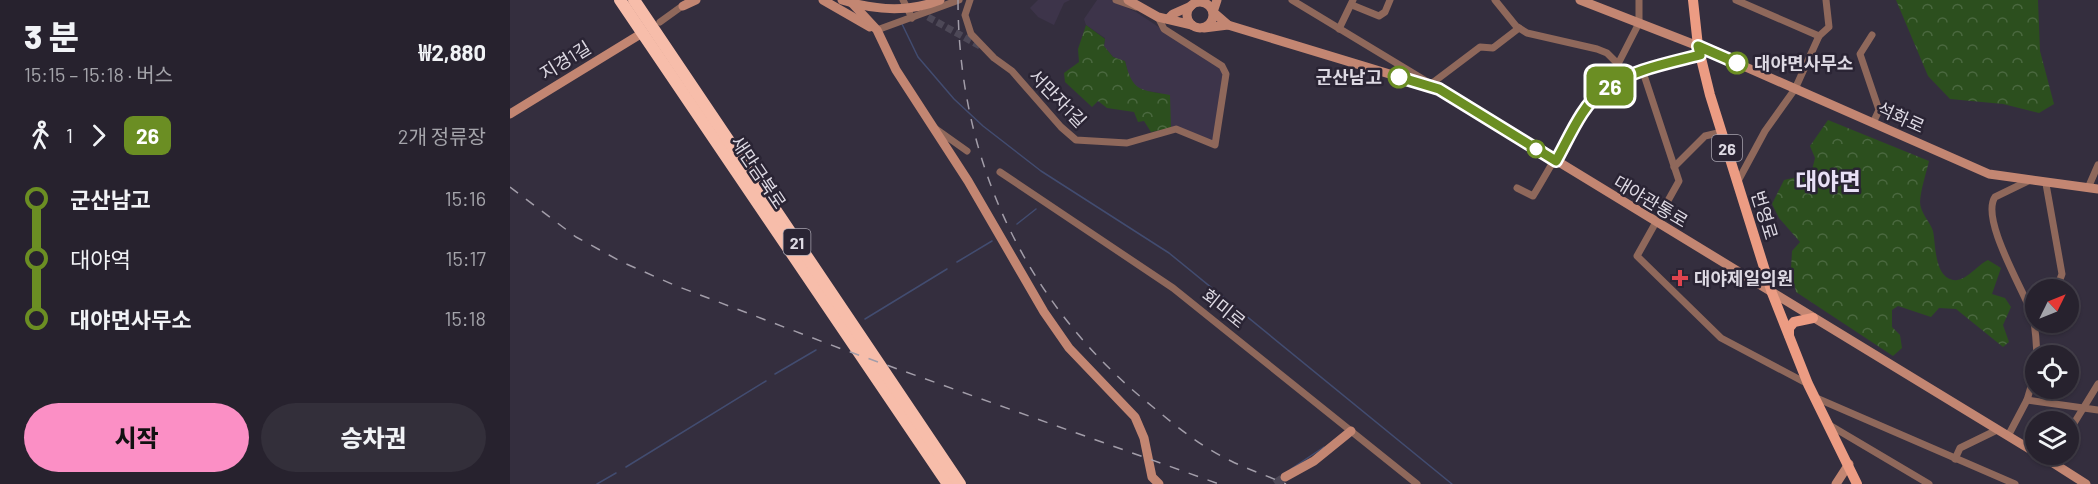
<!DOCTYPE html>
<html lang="ko">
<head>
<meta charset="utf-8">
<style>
  body { margin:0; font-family:Barlow,"Noto Sans KR",sans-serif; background:#332f3a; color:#f1f3f6; height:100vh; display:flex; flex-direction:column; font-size:22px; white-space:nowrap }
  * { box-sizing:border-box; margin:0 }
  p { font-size:20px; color:#a4a4aa }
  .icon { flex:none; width:33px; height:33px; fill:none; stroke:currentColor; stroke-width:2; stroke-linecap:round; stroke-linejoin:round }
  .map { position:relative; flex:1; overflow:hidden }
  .drawer { display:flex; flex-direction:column; background:#27222e; width:510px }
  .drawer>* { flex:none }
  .badge { padding:0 12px; border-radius:9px; font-size:21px; line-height:39px }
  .needle { width:39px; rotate:47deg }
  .controls { position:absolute; left:1515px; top:279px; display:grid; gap:12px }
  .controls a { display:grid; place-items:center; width:54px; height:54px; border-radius:50%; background:#27222e; box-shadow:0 2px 4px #0004,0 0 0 2px #433f4a; font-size:30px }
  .map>.badge { position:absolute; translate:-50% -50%; box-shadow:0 0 0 3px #fff }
  .legs { display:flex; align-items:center; gap:9px; height:66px; padding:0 24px; font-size:20px }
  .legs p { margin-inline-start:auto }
  .overview { display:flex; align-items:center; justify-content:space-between; height:102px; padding:0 24px }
  h1 { font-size:33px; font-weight:800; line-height:45px }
  .primary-button { display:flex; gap:12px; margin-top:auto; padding:12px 24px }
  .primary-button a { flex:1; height:69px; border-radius:36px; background:#fb8fc5; color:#111; font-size:24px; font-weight:800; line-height:69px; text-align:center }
  .primary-button a+a { background:#332f3a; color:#f1f3f6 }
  ul { padding:0 24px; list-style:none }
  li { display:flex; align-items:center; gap:21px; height:60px; font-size:22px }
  li i { display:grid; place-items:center; width:9px; height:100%; margin:0 8px; background:currentColor }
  li i::after { content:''; width:15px; height:15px; margin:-8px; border:4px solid; border-radius:50%; background:#27222e }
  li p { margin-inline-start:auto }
  li:first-child i { background:linear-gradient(#0000 50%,currentColor 0) }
  li:last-child i { background:linear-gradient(currentColor 50%,#0000 0) }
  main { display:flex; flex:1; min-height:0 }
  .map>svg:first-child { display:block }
  .built { fill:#3d344a }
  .forest { fill:url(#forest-crowns) }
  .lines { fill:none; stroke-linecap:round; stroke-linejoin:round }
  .stream { stroke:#424c70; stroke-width:1.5 }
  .street-tunnel { stroke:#4d4857; stroke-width:7; stroke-dasharray:7 3.5; stroke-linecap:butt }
  .secondary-tunnel { stroke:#4d4857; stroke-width:9; stroke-dasharray:9 4.5; stroke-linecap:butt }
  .street { stroke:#8f685b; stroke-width:7 }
  .secondary { stroke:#c38672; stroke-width:9 }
  .primary { stroke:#ec9c83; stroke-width:10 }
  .highway { stroke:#f7bdaa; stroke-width:12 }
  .rail { stroke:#a29da9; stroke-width:1.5; stroke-dasharray:10 10; stroke-linecap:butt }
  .secondary-bridge { stroke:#c38672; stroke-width:9 }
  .line-1-casing { stroke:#fff; stroke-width:14 }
  .line-1 { stroke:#6b8e23; stroke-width:9 }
  .stop-1-dot { fill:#fff; stroke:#6b8e23; stroke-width:3 }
  .health-dot { fill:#e0444e; stroke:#2a2434; stroke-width:2 }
  .labels { text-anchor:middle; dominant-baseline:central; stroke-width:5; stroke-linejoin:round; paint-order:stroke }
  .shield { fill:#2a2434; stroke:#a7a3ae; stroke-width:1.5 }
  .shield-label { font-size:16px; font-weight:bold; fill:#ddd9e3 }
  .street-label { font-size:18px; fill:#ddd9e3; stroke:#2a2434 }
  .stop-label { font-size:18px; font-weight:bold; fill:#ddd9e3; stroke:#2a2434; text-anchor:start }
  .poi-label { font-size:18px; font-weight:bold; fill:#ddd9e3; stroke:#2a2434; text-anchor:start }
  .district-label { font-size:24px; font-weight:bold; fill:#e8e0f6; stroke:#2a2434 }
</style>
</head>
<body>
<main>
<section class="drawer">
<div class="overview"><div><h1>3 분</h1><p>15:15 – 15:18 · 버스</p></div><b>₩2,880</b></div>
<div class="legs"><svg class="icon" aria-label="walk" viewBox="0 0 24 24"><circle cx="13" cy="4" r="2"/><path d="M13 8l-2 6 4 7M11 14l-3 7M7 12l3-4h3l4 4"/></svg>1<svg class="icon" aria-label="forward" viewBox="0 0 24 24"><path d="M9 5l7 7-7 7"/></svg><b class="badge" style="background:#6b8e23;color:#fff">26</b><p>2개 정류장</p></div>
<ul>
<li><i style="color:#6b8e23"></i><b>군산남고</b><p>15:16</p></li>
<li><i style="color:#6b8e23"></i><span>대야역</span><p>15:17</p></li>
<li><i style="color:#6b8e23"></i><b>대야면사무소</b><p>15:18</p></li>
</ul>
<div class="primary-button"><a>시작</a><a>승차권</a></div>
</section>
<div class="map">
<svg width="1588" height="484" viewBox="0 0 1588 484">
  <defs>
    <pattern id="forest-crowns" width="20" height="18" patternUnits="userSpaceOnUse" patternTransform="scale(1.5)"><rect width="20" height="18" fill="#2c4f1e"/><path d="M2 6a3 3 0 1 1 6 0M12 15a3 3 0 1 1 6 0" fill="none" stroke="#4a683f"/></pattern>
  </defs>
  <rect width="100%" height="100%" fill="#342e3e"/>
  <g class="built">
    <polygon points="528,0 560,0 554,3 544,25 528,17 520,8"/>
    <polygon points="587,0 601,0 626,12 709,67 714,74 705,145 661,128 650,93 629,90 620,82 615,61 603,57 594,46 595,38 576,25 574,19"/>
  </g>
  <g class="forest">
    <polygon points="1386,0 1528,0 1530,51 1544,104 1529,113 1493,104 1440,99 1418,76"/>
    <path d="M576,25L595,39L594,46L603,57L615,61C623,93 630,89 660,95L661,128L641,132L634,121L628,122L624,112L597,108L588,101L582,107L555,82L554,73L569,62L568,49Z"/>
    <path d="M1318,120L1419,161C1416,174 1411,188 1410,202C1410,212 1420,222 1423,231C1426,245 1424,276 1443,280C1456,282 1467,265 1478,260L1491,268L1482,294L1495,298L1501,307L1493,325L1499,342L1493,347L1446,309L1429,308L1421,317L1388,306L1382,310V327L1390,335L1392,348L1383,356L1286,292L1281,269L1282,251L1290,242L1269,218L1262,204L1274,180L1301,174L1305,158L1300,146Z"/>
  </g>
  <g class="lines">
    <g class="stream">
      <polyline points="392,24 408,57 444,99 473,126 531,171 659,253 942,484"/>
      <polyline points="507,224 526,209"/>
      <polyline points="447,262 482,241"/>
      <polyline points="355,319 437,269"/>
      <polyline points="265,374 306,350"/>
      <polyline points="116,467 256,381"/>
      <polyline points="781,469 814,447"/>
      <polyline points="87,484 106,473"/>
    </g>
    <polyline class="street-tunnel" points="418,17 470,46"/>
    <polyline class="secondary-tunnel" points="765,484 775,477"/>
    <g class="street">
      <polyline points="393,0 402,18"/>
      <polyline points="460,0 455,15 461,34 484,58 502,71 551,127 566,140 617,143 666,129 705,145 716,74 712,66 654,29 648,17"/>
      <polyline points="606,0 626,7"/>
      <polyline points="782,0 921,84"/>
      <polyline points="985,0 1006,26 1017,33 1087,49 1097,53 1108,64"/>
      <polyline points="1226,0 1309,36"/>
      <polyline points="842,5 869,16 875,12 880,0"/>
      <polyline points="150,22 175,4"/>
      <polyline points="829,29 843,0"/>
      <polyline points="367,30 449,0"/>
      <polyline points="1362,35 1350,54 1369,110 1363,123"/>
      <polyline points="1133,72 1169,181 1127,256 1211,338 1298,384"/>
      <polyline points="1112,80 1107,66 1129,23 1129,0"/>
      <polyline points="921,84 970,47 983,48 1009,28"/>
      <polyline points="426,129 457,151"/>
      <polyline points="1164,167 1195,136 1212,132"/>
      <polyline points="490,172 663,288 907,484"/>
      <polyline points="1228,181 1255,131 1285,89 1309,36 1319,27 1316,0"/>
      <path d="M1518,181L1485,197C1470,219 1514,291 1522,314C1526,326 1526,342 1527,356"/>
      <polyline points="1536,184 1552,274 1546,290"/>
      <path d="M1007,188L1023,196C1039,171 1073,104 1095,89C1121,70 1159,63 1190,55"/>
      <polyline points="1578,188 1588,165"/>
      <polyline points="1304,397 1505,484"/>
      <polyline points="1517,400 1588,410"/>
      <polyline points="1321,426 1419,484"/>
      <polyline points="1558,433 1588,384"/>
      <polyline points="1498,436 1517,400 1526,370"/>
      <polyline points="1445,459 1450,448 1487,430"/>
    </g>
    <g class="secondary">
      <polyline points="313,0 360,27"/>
      <polyline points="618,0 648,17 682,25"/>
      <polyline points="1070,0 1188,46 1479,174 1588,189"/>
      <polyline points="341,2 367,30 386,70 458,181 534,312 559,348 625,417 634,438 642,477 649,484"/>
      <circle cx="690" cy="15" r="13"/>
      <polyline points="173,6 186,0"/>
      <polyline points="658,19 663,14 681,6"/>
      <polyline points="718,25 929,89 1526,453"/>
      <polyline points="694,28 718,25 703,12 707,0"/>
      <polyline points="0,114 129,35"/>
      <polyline points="1529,454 1576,484"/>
      <polyline points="775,477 804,461 841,431"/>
      <polyline points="1326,484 1339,464"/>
    </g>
    <g class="primary">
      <polyline points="1183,0 1188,46 1200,95 1262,293 1298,384 1347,484"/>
      <polyline points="1279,335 1279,328 1284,322 1303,318"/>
    </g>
    <g class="highway">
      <polyline points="110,0 438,484"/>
      <polyline points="124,0 450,484"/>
    </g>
    <g class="rail">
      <path d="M448,0C448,161 517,307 643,407C667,427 693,448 721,461C739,470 758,476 776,484"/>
      <polyline points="0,187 66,237 112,262 164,285 329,348 709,484"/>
    </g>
    <path class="secondary-bridge" d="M332,0C364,10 398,13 430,0"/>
  </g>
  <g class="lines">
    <defs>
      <path id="line-1" d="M889,77L929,89L1046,161C1059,138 1072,105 1094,89C1121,70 1159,63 1190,55L1188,46L1227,63"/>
    </defs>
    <use href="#line-1" class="line-1-casing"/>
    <use href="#line-1" class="line-1"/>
  </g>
  <g class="stop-1-dot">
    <circle cx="1227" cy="63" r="10"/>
    <circle cx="889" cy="77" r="10"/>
    <circle cx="1026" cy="149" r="8"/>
  </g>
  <path class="health-dot" d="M1167 269h6v6h6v6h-6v6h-6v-6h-6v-6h6z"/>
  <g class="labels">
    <g class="shield">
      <rect x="1202" y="135" width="30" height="26" rx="4.5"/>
      <rect x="273.5" y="229" width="27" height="26" rx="4.5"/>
    </g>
    <g class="shield-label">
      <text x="1217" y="148">26</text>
      <text x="287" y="242">21</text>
    </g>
    <g class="street-label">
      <text transform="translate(55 60) rotate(-32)">지경1길</text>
      <text transform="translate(548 98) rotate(46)">서만자1길</text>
      <text transform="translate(1391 117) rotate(24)">석화로</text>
      <text transform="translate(249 172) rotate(56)">새만금북로</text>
      <text transform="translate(1141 201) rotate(31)">대야관통로</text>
      <text transform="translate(1255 215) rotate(73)">번영로</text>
      <text transform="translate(714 308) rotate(39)">회미로</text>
    </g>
    <g class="stop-label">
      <text x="1244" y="63">대야면사무소</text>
      <text x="872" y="77" text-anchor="end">군산남고</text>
    </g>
    <g class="poi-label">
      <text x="1184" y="278">대야제일의원</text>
    </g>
    <g class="district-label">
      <text x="1318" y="180">대야면</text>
    </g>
  </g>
</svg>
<div class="controls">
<a><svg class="needle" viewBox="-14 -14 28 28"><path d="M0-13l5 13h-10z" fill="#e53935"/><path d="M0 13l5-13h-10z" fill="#a4a4aa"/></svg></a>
<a><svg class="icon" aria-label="locate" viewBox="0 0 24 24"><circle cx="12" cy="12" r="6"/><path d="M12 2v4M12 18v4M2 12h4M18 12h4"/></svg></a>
<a><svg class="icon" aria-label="layers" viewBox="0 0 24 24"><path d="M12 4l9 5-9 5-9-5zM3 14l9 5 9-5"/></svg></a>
</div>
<b class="badge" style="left:1100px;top:86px;background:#6b8e23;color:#fff">26</b>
</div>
</main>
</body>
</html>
